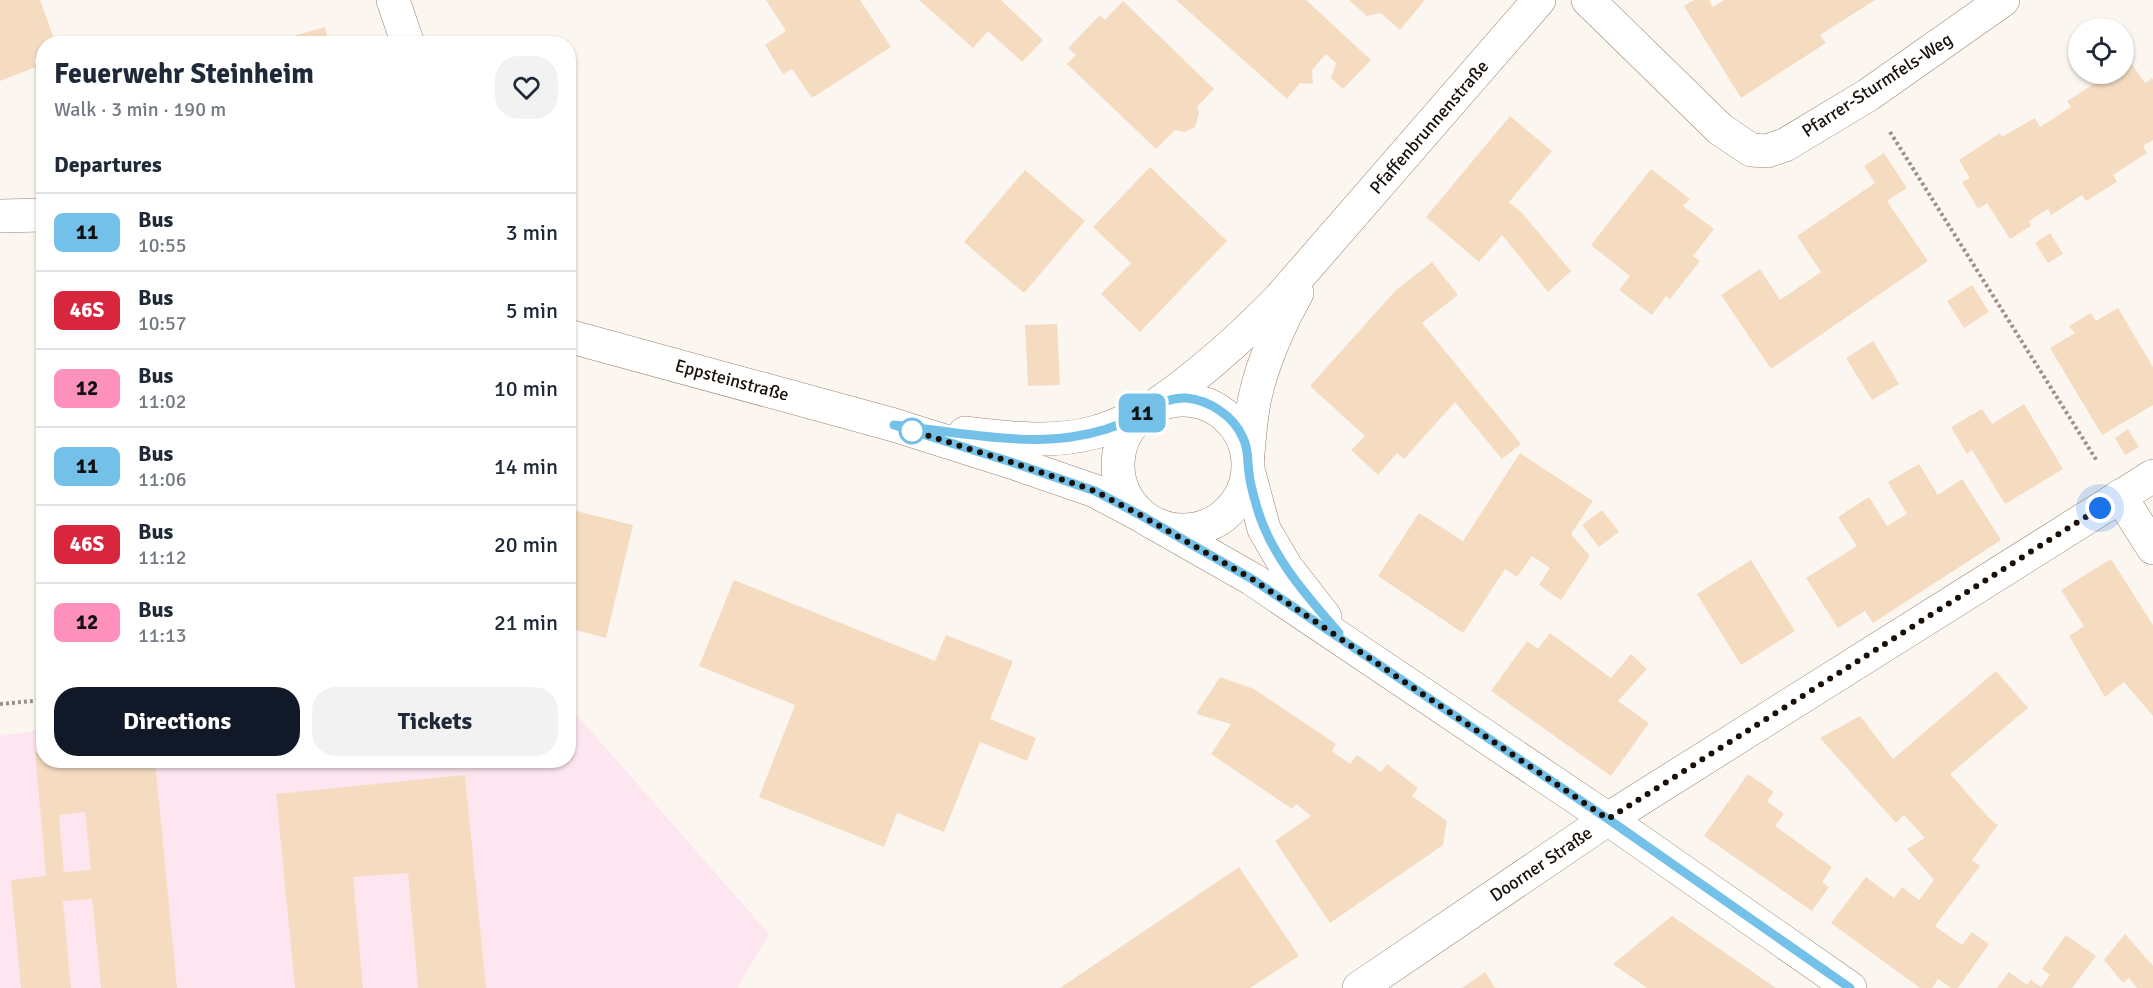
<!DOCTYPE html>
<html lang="en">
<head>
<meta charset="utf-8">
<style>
  body { margin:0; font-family:Signika,sans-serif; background:#f2f2f3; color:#1f2937; height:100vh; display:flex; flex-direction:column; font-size:22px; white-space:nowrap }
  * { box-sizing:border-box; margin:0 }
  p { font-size:20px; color:#747a83 }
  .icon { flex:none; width:33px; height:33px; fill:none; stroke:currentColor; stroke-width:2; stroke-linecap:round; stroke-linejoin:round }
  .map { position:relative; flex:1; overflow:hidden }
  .sheet { position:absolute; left:36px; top:36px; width:540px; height:732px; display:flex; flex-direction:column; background:#fff; border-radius:24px; box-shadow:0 2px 4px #0004 }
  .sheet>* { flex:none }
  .badge { padding:0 12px; border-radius:9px; font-size:21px; line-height:39px }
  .buttons { position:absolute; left:2068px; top:18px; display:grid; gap:12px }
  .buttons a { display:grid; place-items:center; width:66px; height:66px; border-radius:50%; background:#fff; box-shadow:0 2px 4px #0004; font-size:30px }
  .you { position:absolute; width:30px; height:30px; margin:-15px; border:4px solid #fff; border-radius:50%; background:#1a73e8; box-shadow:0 0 0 9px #1a73e833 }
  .map>.badge { position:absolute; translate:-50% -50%; box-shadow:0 0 0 3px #fff }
  h2 { padding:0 18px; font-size:22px; line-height:54px }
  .round { display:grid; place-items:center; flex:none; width:63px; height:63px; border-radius:24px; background:#f2f2f3 }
  .headline { display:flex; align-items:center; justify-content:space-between; height:102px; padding:0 18px }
  h1 { font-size:28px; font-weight:700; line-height:45px }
  .button { display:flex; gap:12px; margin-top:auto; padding:12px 18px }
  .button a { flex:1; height:69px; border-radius:24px; background:#111827; color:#fff; font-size:24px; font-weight:700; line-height:69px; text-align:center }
  .button a+a { background:#f2f2f3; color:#1f2937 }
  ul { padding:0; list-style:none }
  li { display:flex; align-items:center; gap:18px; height:78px; padding:0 18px; border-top:2px solid #e0e1e3 }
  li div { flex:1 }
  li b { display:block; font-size:22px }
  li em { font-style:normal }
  li .badge { min-width:66px; font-weight:700; text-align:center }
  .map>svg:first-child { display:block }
  .education { fill:#fee6f1 }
  .building { fill:#f5dcc1; fill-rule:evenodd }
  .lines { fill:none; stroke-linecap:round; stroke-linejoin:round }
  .street-casing { stroke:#9d836d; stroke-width:34 }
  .path { stroke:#98908a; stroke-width:4; stroke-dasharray:3 3; stroke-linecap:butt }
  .street { stroke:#fff; stroke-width:33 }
  .line-casing { stroke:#fff; stroke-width:14 }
  .line { stroke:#73c1e8; stroke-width:9 }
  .walk { stroke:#1a1008; stroke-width:6; stroke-dasharray:0 10.8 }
  .stop-dot { fill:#fff; stroke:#73c1e8; stroke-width:3 }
  .labels { text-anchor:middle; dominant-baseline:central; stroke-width:4.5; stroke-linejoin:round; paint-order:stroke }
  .street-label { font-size:18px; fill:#1a1008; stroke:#fff }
</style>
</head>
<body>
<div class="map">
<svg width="2153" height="988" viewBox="0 0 2153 988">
  <rect width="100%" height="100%" fill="#fcf6f1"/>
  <polygon class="education" points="569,706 769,934 737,988 0,988 0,736 43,729 44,760 568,760"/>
  <g class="building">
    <polygon points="0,0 40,0 56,44 44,44 44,56 34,59 36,67 0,81"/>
    <polygon points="766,0 860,0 891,47 812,98 792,69 783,74 765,45 786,31"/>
    <polygon points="919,0 1001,0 1043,40 1022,62 988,31 973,48"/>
    <polygon points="1176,0 1306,0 1371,60 1343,89 1331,78 1336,63 1326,54 1312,70 1313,84 1300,83 1287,99"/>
    <polygon points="1349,0 1425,0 1400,30 1381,13 1367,16"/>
    <polygon points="1694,0 1709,0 1713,7 1724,0 1875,0 1820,35 1826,43 1741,98 1684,6"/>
    <polygon points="1123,1 1214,89 1197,107 1199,113 1195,127 1185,132 1175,130 1156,149 1067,64 1076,55 1068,48 1100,15 1105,20"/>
    <polygon points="325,27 329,44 268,44 268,43"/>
    <polygon points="2124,53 2145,83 2152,78 2153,80 2153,140 2143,146 2147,153 2113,175 2117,182 2086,201 2082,195 2051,215 2048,209 2029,221 2031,226 2010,239 1987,203 1978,209 1962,182 1970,178 1959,160 2000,133 2002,137 2035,118 2040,127 2071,107 2067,101 2100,80 2096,74 2124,74"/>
    <polygon points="1510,116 1552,151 1509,202 1522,213 1571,271 1548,292 1502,235 1479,262 1426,217"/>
    <polygon points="1884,153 1907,188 1887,201 1928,261 1771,369 1721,295 1760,269 1780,300 1821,272 1797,236 1875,183 1864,166"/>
    <polygon points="1150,167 1227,241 1140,332 1101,294 1131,263 1093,227"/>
    <polygon points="1651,169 1690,199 1683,206 1714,229 1693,256 1700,261 1670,299 1666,296 1652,315 1619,290 1630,276 1591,245"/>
    <polygon points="1025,170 1085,221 1024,293 964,242"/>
    <polygon points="2050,233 2063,254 2048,263 2035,243"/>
    <polygon points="1432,262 1458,295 1422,323 1521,444 1502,459 1455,402 1404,459 1397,453 1378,475 1351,450 1365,436 1310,386 1396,290"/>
    <polygon points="1972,285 1989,312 1964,328 1947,301"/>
    <polygon points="2118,308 2153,367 2153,405 2102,435 2050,348 2075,333 2069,326 2091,313 2096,321"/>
    <polygon points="1057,324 1060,385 1028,386 1025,325"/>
    <polygon points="1873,341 1899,384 1872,400 1846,358"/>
    <polygon points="2024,404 2063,469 2005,504 1972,450 1967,454 1951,427 1982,409 1992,424"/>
    <polygon points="2128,429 2139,447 2125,455 2115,438"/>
    <polygon points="1520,453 1593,501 1571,534 1590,556 1561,600 1539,585 1550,568 1532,556 1517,577 1505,569 1463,633 1378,576 1419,513 1463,541"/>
    <polygon points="1919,464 1938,495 1962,479 2001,540 1873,623 1865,611 1838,628 1806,578 1857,546 1838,517 1869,497 1887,526 1907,514 1888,482"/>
    <polygon points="568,509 633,525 606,638 568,628"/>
    <polygon points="1602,510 1619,532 1599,547 1582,525"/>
    <polygon points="2111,559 2153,625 2153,716 2124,682 2105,697 2069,636 2084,626 2061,590"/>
    <polygon points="1751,560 1795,631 1741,665 1697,594"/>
    <polygon points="734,580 935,661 946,635 1013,661 990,719 1036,738 1027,761 980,742 944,832 897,813 884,847 759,797 795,705 699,666"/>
    <polygon points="1550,633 1611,678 1631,654 1647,669 1618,701 1649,723 1611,776 1491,691 1527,641 1538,649"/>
    <polygon points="1996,671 2028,708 1950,774 1989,818 1998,825 1972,860 1980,866 1935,926 1962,945 1972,932 1989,944 1958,988 1951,988 1938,979 1932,988 1920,988 1831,923 1866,877 1894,898 1902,887 1919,900 1934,880 1907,849 1925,838 1904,815 1896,823 1820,738 1860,716 1893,759"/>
    <polygon points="1220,677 1254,689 1336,744 1332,751 1350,764 1357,755 1381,772 1387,764 1418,788 1412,796 1447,821 1443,845 1330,923 1275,841 1311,816 1296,804 1292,809 1211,754 1231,724 1196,714"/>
    <path d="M44,751V760H155L177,988H101L92,899L63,901L71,988H21L11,880L46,876L35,752ZM85,812L91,870L64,872L59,815Z"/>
    <polygon points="1748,774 1774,792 1767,801 1784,814 1775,826 1832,867 1822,882 1829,887 1812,911 1704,836"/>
    <polygon points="465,775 486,988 418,988 408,873 353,877 363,988 295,988 276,794"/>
    <polygon points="1239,867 1299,956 1250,988 1060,988"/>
    <polygon points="1672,916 1776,988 1647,988 1613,964"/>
    <polygon points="2125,934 2153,966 2153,988 2137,988 2129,978 2123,983 2104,960"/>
    <polygon points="2066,935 2096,956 2072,988 1997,988 2009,972 2027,985 2031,980 2041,987 2050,975 2042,969"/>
    <polygon points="1485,972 1495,988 1462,988"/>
  </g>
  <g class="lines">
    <defs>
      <g id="street">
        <polyline points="393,0 408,44"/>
        <polyline points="1588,0 1720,129 1751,150 1767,151 1785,145 1868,95 2003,0"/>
        <polyline points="0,216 44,215"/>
        <polyline points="568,336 894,425 1011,462 1095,491 1142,516"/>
        <circle cx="1183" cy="465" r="65"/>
        <path d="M1159,403C1203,372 1242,337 1280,298L1539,0"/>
        <path d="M965,433C1008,438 1053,444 1096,432C1110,428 1125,421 1139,415"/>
        <path d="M1248,453C1250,433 1251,413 1256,393C1263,362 1281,321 1297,293"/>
        <polyline points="1249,473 1264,529 1286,567 1325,617"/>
        <polyline points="2120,496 2153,548"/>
        <polyline points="1159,526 1252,579 1608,819 1850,988"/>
        <polyline points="1359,988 1608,819 2153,476"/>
      </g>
    </defs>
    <use href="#street" class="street-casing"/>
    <g class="path">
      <polyline points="1890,132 2097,461"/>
      <polyline points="0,704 44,700"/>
    </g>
    <use href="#street" class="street"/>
  </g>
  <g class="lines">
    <defs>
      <path id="line" d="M1339,633C1306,595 1269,554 1256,504C1253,494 1250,483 1249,473C1247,461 1249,449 1243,438C1234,416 1209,400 1186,398C1168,397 1155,407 1140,415C1119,426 1094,434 1071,437C1019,445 947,431 894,425L1011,462L1095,491L1142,516L1252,579L1608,819L1850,988"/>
    </defs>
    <use href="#line" class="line-casing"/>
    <use href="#line" class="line"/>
    <polyline class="walk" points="912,431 910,430 1011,462 1095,491 1142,516 1252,579 1608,819 2100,508"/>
  </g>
  <circle class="stop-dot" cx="912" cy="431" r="12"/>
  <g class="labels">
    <g class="street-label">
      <text transform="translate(1877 85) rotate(-33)">Pfarrer-Sturmfels-Weg</text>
      <text transform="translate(1429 127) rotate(-49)">Pfaffenbrunnenstraße</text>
      <text transform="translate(732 380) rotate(15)">Eppsteinstraße</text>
      <text transform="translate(1541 864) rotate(-34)">Doorner Straße</text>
    </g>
  </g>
</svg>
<div class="buttons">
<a><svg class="icon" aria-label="locate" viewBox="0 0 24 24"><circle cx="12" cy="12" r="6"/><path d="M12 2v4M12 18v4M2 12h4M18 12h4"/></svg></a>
</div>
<div class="you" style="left:2100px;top:508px"></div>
<b class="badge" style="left:1142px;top:413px;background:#73c1e8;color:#111">11</b>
<section class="sheet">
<div class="headline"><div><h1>Feuerwehr Steinheim</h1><p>Walk · 3 min · 190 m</p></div><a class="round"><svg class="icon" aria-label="heart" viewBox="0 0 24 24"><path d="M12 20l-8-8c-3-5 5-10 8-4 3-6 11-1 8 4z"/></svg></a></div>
<h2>Departures</h2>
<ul>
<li><span class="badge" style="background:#73c1e8;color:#111">11</span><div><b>Bus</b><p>10:55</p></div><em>3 min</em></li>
<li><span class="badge" style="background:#d7263d;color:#fff">46S</span><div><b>Bus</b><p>10:57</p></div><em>5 min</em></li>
<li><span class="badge" style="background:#fd91bc;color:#111">12</span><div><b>Bus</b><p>11:02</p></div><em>10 min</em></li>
<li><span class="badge" style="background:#73c1e8;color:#111">11</span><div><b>Bus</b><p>11:06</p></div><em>14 min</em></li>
<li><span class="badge" style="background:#d7263d;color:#fff">46S</span><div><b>Bus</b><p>11:12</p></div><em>20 min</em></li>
<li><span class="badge" style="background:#fd91bc;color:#111">12</span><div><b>Bus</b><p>11:13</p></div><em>21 min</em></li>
</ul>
<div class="button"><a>Directions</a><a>Tickets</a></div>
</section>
</div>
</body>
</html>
